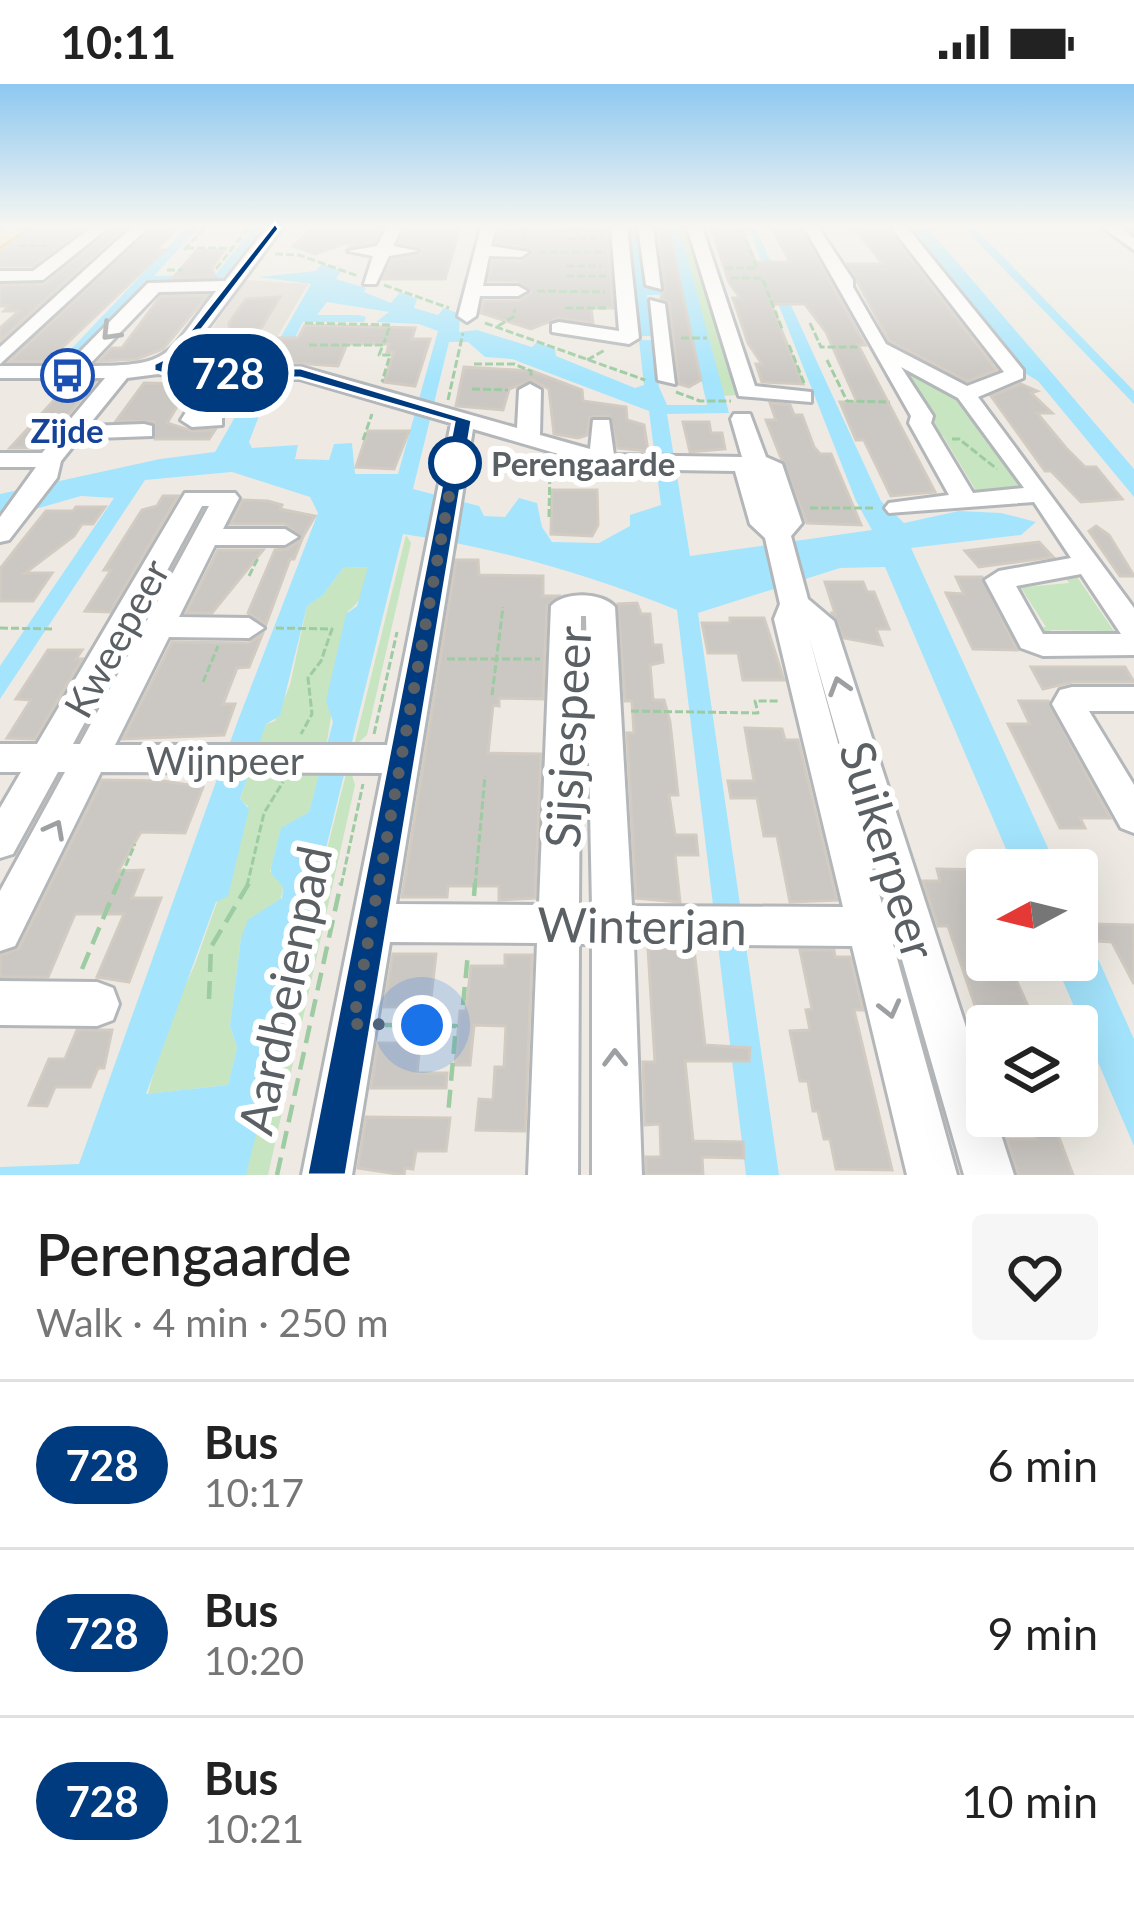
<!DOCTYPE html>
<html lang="en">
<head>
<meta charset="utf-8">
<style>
  body { margin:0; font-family:Lato,sans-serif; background:#f6f6f6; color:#222; height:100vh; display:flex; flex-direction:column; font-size:45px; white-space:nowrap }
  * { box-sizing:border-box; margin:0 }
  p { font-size:39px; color:#767676 }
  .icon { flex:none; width:66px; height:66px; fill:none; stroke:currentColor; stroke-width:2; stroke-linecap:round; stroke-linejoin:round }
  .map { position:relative; height:1091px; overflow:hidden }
  .panel { display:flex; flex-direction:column; background:#fff; flex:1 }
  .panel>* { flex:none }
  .badge { padding:0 24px; border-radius:39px; font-size:42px; line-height:78px }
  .needle { width:78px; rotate:263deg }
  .controls { position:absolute; left:966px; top:765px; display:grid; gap:24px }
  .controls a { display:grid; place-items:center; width:132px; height:132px; border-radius:12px; background:#fff; box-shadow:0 12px 48px #0002; font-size:60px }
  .you { position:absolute; width:60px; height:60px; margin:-30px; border:9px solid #fff; border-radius:50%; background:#1a73e8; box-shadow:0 0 0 18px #1a73e833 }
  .map>.badge { position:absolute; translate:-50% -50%; box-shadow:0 0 0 6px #fff }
  .round { display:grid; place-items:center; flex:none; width:126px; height:126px; border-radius:12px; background:#f6f6f6 }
  .headline { display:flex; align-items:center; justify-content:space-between; height:204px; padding:0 36px }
  h1 { font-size:57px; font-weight:600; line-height:90px }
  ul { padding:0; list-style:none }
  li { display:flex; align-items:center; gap:36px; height:168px; padding:0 36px; border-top:3px solid #e0e0e0 }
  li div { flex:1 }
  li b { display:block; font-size:45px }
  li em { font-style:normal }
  li .badge { min-width:132px; font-weight:700; text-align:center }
  .status { display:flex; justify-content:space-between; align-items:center; height:84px; padding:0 60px; background:#fff; direction:ltr }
  .status svg { height:33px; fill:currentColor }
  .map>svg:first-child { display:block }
  .education { fill:#e0dbd4 }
  .green { fill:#c6e5c0 }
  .water { fill:#a4e5fd; fill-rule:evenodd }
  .building { fill:#cbc7c3; stroke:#d2cbc2; stroke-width:3 }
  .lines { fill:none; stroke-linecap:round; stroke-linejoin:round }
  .minor-casing { stroke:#b4b7ba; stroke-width:6 }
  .major-casing { stroke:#efae5c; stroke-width:6 }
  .path-far1 { stroke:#9dcba2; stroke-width:3; stroke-dasharray:8 3; stroke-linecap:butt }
  .path { stroke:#9dcba2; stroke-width:4.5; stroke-dasharray:18 9; stroke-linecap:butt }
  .minor { fill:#fff; fill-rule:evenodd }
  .major { fill:#fde2a9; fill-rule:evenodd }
  .oneway { stroke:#9da0a2 }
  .line { fill:#003b80; stroke:#fff; stroke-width:3 }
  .walk { stroke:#5b6064; stroke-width:12; stroke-dasharray:0 21.6 }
  .stop-dot { fill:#fff; stroke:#003b80; stroke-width:6 }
  .labels { text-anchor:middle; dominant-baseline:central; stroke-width:12; stroke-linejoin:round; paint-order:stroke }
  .far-transit-label { font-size:33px; font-weight:bold; fill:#164399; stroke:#fff }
  .far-stop-label { font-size:33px; font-weight:bold; fill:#5b6064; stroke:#fff; text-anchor:start }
  .street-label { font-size:39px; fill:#5b6064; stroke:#fff }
  .near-street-label { font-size:48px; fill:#5b6064; stroke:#fff }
</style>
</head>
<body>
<div class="status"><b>10:11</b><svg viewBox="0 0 49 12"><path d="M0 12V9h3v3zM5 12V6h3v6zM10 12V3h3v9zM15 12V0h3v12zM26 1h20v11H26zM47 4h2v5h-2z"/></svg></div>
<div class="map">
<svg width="1134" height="1091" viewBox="0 0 1134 1091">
  <rect width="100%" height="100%" fill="#eeeae3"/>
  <polygon class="education" points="246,196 308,200 262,279 189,278"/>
  <g class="green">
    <polygon points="679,143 691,143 741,311 722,312"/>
    <polygon points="902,279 957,310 1024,405 968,408 975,405 943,352 933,347 931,330 893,280"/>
    <polygon points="406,451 411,459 367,651 354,662"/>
    <path d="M343,484L368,483C371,496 360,520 348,527L326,664H257L266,640L275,637L290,601L307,522L323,511Z"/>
    <polygon points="1073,487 1120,556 1109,547 1050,546 1054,555 1040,556 1034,544 1046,543 1021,504 1009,503 1019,494 1026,503 1069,499 1062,489"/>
    <polygon points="249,688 320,689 309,728 281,745 270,787 283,803 280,818 241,854 230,941 237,964 228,1001 148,1010 164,949 195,880 245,739 248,722 240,716"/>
    <polygon points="351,688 355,701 268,1091 245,1091 346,690"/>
  </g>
  <g class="water">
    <polygon points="187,143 199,143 154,192 216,190 254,143 263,143 222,196 149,196 71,281 56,281"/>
    <path d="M628,143H638L646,205L682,204L669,143H679L729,329L667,330L690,472L872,446L856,417L748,143H755L881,417L904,439L959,427L1001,429L1036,438L1021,451L911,464L1058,786H1015L885,483L840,484L698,529L779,1091H746L677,526C587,490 498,464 403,450L246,1091H0V1083L79,1080L237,639L318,429L310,413L232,388L145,396L0,615V582L114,414L81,412L0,435V410L160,375L215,368L311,200L258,193L316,187L322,180L341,187L336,195L366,204L364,208L391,219L400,208L417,215L414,224L438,231L444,224L460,230L459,248L477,246L532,263L537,258L555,265L556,272L635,304L644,301L639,256H652L659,303L667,321H707L682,211H647L652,252H638ZM327,218L389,228L376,238L419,240L438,247L398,390H355L352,359L334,360L329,376L295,375L298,361L252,364L249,358L272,298L303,238H364L366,233L359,231H317ZM449,258H468L485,273L512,275L649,327L661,421L630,431V442L599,459L552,458L542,443L537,419L519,414L505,433L484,432L479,422L413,405ZM368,483L357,522L346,530L326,617L333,638L309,728L281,744L271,783V789L283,803L282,814L248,836L241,854L230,941L237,964L228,1001L146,1010L216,818L228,812L249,725L240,715L266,640L280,632L307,522L323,511L343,484Z"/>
    <polygon points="904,143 927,143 1128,378 1134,385 1134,413 1038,297 1018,285"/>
    <polygon points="963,143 974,143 1134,307 1134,320"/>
    <polygon points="1077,828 1134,955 1134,1062 1054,876 1077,876"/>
  </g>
  <g class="building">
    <polygon points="32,143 85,143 32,182 0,182 0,166"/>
    <polygon points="113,143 125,143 0,257 0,244 19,227 4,227 9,222 0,222 0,201 46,200"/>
    <polygon points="153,143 178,143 156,166 165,166 47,278 9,278"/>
    <polygon points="315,143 382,143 374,158 350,162 353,157 315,170 293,162"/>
    <polygon points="406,143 460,143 445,195 383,195 392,176 421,170 419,163 400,159"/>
    <polygon points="500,143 607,145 613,224 591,224 593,239 558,234 531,245 481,229 484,217 518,217 531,209 518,197 488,197 493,177 521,178 533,169 530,164 497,158"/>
    <polygon points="658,143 668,143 701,296 689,303 679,300 669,219 661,214 665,204"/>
    <polygon points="711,143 740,143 756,178 790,178 771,143 800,143 865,261 858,261 935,408 891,412 864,356 856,356 840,318 857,318 826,248 805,220 771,220 803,300 762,298 756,280 762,280 748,259 733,214 740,214 729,198"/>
    <polygon points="853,143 882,143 890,149 997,286 967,297 889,257 848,180 883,180"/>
    <polygon points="197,166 224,166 212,184 215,193 173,194"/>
    <polygon points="161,212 207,212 163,265 137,275 99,277 112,264 122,264"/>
    <polygon points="280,213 255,254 298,254 305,241 415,244 412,255 430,255 415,302 384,298 394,268 387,268 389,260 347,260 338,282 218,274 230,256 229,239 246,215"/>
    <polygon points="464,283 532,287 582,306 583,317 626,323 627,336 644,341 648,367 618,364 609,332 590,333 587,351 578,354 554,350 549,305 532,296 509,305 503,326 456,322"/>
    <polygon points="81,298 95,298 40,364 10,364 68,301"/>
    <polygon points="144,299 191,300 167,339 192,347 215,346 209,355 155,355 153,338 116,337"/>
    <polygon points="1021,300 1037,307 1031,309 1052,329 1037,329 1066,364 1085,383 1096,383 1122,415 1081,418 1051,387 1045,387 991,312"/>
    <polygon points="770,319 790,321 794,331 802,331 814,363 820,370 831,370 861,441 807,439 766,336 776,336"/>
    <polygon points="683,338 709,338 711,349 722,349 725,365 690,368"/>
    <polygon points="368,347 409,347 394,385 356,383"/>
    <polygon points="552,406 597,406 598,441 592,452 551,450"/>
    <polygon points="163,412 178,412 110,528 85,527 111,486 104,486 142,426 157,422"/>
    <polygon points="243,416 268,417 282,421 280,425 315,432 302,454 285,440 230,440"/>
    <polygon points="76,423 105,423 93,440 82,440 74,452 25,489 52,489 33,517 0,517 0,485 18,462 46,427 73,427"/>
    <polygon points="1096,442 1109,451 1134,492 1120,492 1089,447"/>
    <polygon points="302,455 294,475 290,475 266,540 248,529 275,466 287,465"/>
    <polygon points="1039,458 1053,473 979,483 965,467"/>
    <polygon points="218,466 263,466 212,529 186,529"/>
    <polygon points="456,476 478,476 479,491 543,492 543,512 558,512 547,522 543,615 499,614 499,622 493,621 490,649 488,669 541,670 535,814 499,816 499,802 448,802 447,813 402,813"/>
    <polygon points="956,493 982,493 1017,566 973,565 946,509 964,510"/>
    <polygon points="825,498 863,498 867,508 874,508 889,545 876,545 882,561 844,554 832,529 835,529"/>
    <polygon points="637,519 641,530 650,530 653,561 661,561 663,578 650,581 653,616 664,616 670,638 678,711 669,711 675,751 696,751 698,771 675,771 680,818 636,814 627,649 634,649 632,617 625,617 618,520"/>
    <polygon points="730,534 764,534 784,596 743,596 738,569 708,569 702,539 730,539"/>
    <polygon points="262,551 249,583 237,584 223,620 235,620 224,651 123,655 172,558 249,559"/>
    <polygon points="48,566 82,566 76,575 82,575 35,655 7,654 31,616 16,615"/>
    <polygon points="1031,583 1125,583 1134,598 1072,598 1043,605"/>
    <polygon points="1019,617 1048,617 1110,734 1080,734 1085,744 1060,744 1008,640 1030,640"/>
    <polygon points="745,644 782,645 785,656 798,656 837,816 790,818 777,752 764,752 757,714 731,714 728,697 754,697"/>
    <polygon points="102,696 163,697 203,703 185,749 141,748 118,787 143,786 132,814 161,814 129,898 97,893 124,830 75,830 48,893 0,893 0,871 19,864"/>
    <polygon points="937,785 987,786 987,876 1007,876 1037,942 982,942 948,842 938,842 923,797 940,797"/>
    <polygon points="1090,840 1134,841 1134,900 1112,858 1097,857"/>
    <polygon points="648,865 694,865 705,961 750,964 749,977 685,977 693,1057 743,1058 744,1074 702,1073 703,1091 646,1091 646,1073 661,1073 660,1040 645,1041 643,978 655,978"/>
    <polygon points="800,866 834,866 835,873 850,873 863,926 854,926 892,1086 836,1085 830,1055 824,1055 818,1027 813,1027 808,997 800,997 790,947 810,946 806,926 812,925"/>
    <polygon points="393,870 436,870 430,923 384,923"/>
    <polygon points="505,871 532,871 525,1047 476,1046 479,1015 493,1016 495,983 504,983 506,942 474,941 470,981 455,981 460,927 466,927 471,882 505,882"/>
    <polygon points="77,946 112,946 104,984 98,984 90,1003 55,1003 47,1022 29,1021 49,975 65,975"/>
    <polygon points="378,959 420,959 417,989 447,989 446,1004 371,1004"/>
    <polygon points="1029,1032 1051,1032 1073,1091 1018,1091 1007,1055 1037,1055"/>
    <polygon points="366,1033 450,1034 446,1067 416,1067 413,1085 405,1084 404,1091 358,1084"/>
  </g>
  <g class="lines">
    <defs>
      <g id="minor">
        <polygon points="92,143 109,143 43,196 0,197 0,187 33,187"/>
        <polygon points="132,143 149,143 0,280 0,263"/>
        <path d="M267,143H283L178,283H301L517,344L519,306L530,300L541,306L540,351L590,365L593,336H609L614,371L742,373L731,335L734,330H750L766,373L782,380L802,439L791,452L808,515L834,537L987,1008V1032H995L1014,1091H964L897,858L893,860L957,1091H907L852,862L634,860L642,1091H592V860H579L578,1091H528L537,859L390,858L352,1091H302L382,689L101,688L15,862L0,867V807L65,688H58L13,770L0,774V724L21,688H0V660H37L185,409H235L239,414L223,445H285L298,453L285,461H215L179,533L249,534L264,544L249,554L169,553L115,661H387L451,339L300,295H228L207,329L222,331V341L192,343L181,336L207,295L158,290L127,294L88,342L144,340L152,342V352L96,354L86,346L61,377L57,394L9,456L0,458V433L36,383H0V369H42L105,294H0V282H66L148,199L225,197ZM216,207C165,272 175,282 88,282L159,208ZM473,345L610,385L735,387L750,440L765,454L780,520L774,535L843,823L632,822L615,523C602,508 564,507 551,522L539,821L396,820ZM202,422H209L80,660H73ZM581,532H586L592,822H579ZM809,553L887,824H883Z"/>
        <polygon points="387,143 402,143 393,162 418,167 389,172 376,200 364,200 373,172 348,167 377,162"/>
        <polygon points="481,143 496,143 491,162 529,168 521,173 489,172 483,202 518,202 527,207 518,212 480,212 476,232 467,238 458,232"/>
        <polygon points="611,143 627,143 639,254 629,260 552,248 552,240 559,238 619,247"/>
        <polygon points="638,143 653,143 661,205 646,201"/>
        <polygon points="687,143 702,143 755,302 811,308 811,318 739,312"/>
        <path d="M804,143H818L853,196V203L886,260L967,302L1004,288L891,143H907L1023,286V294L978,313L1134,524V571L1043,572L1021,564L985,496L999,487L1071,474L1034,418L889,429L885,424L889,419L949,411L909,339L911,332ZM901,283L958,314L1024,404L973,409L931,339L933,332ZM1081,490L1121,550H1043L1016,502Z"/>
        <polygon points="1102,143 1120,143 1134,154 1134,166"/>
        <polygon points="650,216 665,220 675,300 658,296"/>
        <polygon points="1072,603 1134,603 1134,627 1089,627 1134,701 1134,749 1121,744 1052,620 1060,606"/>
        <polygon points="0,897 97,898 113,904 119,920 113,936 97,942 0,941"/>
      </g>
      <polygon id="major" points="5,143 28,143 0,162 0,147"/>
    </defs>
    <use href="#minor" class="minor-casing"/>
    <use href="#major" class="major-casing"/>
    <g class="path-far1">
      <polyline points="567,146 602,146"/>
      <polyline points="567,155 601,155"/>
      <polyline points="524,156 526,143"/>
      <polyline points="19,162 46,162"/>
      <polyline points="186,164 232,164"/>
      <polyline points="184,166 206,143"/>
      <polyline points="539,168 602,168"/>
      <polyline points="275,170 299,171 358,192"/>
      <polyline points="566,182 601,182"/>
      <polyline points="725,184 757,184 741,143"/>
      <polyline points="216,185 249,143"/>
      <polyline points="167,186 183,186"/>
      <polyline points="566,192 606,192"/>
      <polyline points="731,194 762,194 783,247"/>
      <polyline points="384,201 449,224"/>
      <polyline points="537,207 605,208"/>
      <polyline points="565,224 606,224"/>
      <polyline points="305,239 390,241 384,259"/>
      <polyline points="485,239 645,296"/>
      <polyline points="810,239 821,263 859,263"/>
      <polyline points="498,242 513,233 515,225"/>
      <polyline points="681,254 707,254"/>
      <polyline points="309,261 383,261 379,271 390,271 382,298"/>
      <polyline points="789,261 804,299"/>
      <polyline points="587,276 605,266"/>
      <polyline points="827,276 847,317 890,318"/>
      <polyline points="474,280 514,280 531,287 531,292"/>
      <polyline points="472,305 508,306"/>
      <polyline points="676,308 700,317 731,317"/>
      <polyline points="448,316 463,249"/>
      <polyline points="952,355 959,355 997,385"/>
      <polyline points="363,356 372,330"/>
      <polyline points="810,424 873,424"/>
      <polyline points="549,433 550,381"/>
      <polyline points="249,492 258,474"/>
      <polyline points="0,544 55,545"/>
      <polyline points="276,544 332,545 321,577 308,594 312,630 301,650"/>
      <polyline points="447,575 540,575"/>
      <polyline points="203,598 218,562"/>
      <polyline points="492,611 503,523"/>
      <polyline points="631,627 758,629 755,617 780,617"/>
      <polyline points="374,650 397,548"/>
      <polyline points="117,802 135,760"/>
      <polyline points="247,802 264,729 283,698"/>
      <polyline points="341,802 363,700"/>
      <polyline points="475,802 485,692"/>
    </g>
    <g class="path">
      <polyline points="474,812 475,799"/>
      <polyline points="82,885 118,799"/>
      <polyline points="209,915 211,863 249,799"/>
      <polyline points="463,921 468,869"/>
      <polyline points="385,941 456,942 448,1031"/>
      <polyline points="277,1091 341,799"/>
    </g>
    <use href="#minor" class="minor"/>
    <use href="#major" class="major"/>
  </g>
  <defs><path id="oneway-chevron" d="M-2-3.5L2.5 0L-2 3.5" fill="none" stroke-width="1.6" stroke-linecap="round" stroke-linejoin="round" transform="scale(3)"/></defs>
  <g class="oneway">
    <use href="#oneway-chevron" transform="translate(110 248) rotate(134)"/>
    <use href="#oneway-chevron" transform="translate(839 602) rotate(-107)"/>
    <use href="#oneway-chevron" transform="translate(55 745) rotate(-62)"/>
    <use href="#oneway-chevron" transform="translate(890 925) rotate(76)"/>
    <use href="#oneway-chevron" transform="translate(615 974) rotate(-91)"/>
  </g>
  <linearGradient id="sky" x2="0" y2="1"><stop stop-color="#8dc8f0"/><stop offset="0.48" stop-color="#f7f6f2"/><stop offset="1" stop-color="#f7f6f2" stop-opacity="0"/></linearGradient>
  <rect width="1134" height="296" fill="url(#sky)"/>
  <polygon class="line" points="275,139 279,145 173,283 301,284 472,336 346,1091 307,1091 454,338 300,294 178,294 154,287 154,280 170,272"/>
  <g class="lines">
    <polyline class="walk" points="422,941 353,940 455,379"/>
  </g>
  <defs>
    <symbol id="bus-ring" viewBox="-11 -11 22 22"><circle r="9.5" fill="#fff" stroke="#1a4fb4" stroke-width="1.5"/><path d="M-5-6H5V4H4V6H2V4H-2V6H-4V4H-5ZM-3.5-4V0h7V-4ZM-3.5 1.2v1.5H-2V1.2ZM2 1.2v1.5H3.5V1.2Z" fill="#1a4fb4"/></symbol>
  </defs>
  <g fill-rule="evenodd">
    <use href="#bus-ring" x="38" y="262" width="59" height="59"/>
  </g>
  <circle class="stop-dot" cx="455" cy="379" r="24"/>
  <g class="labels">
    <g class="far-transit-label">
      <text x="67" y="346">Zijde</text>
    </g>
    <g class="far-stop-label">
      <text x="491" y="379">Perengaarde</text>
    </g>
    <g class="street-label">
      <text transform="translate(116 554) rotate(-61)">Kweepeer</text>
      <text x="225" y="676">Wijnpeer</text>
    </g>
    <g class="near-street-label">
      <text transform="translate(567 653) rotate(-87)">Sijsjespeer</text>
      <text transform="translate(889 766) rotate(73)">Suikerpeer</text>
      <text transform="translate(642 841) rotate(1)">Winterjan</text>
      <text transform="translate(284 906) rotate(-78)">Aardbeienpad</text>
    </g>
  </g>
</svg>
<div class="controls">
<a><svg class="needle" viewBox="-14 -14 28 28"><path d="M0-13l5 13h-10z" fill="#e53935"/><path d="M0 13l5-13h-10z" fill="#767676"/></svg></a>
<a><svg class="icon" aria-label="layers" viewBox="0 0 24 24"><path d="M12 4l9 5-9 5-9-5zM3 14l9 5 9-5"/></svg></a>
</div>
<div class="you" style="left:422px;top:941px"></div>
<b class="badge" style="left:228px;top:289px;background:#003b80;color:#fff">728</b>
</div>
<section class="panel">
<div class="headline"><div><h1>Perengaarde</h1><p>Walk · 4 min · 250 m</p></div><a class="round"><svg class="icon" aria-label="heart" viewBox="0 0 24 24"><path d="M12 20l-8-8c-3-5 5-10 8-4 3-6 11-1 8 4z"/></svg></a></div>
<ul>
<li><span class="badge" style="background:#003b80;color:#fff">728</span><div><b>Bus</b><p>10:17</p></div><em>6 min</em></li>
<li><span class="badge" style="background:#003b80;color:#fff">728</span><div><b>Bus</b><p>10:20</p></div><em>9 min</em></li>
<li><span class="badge" style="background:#003b80;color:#fff">728</span><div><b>Bus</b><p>10:21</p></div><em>10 min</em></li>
</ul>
</section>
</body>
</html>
